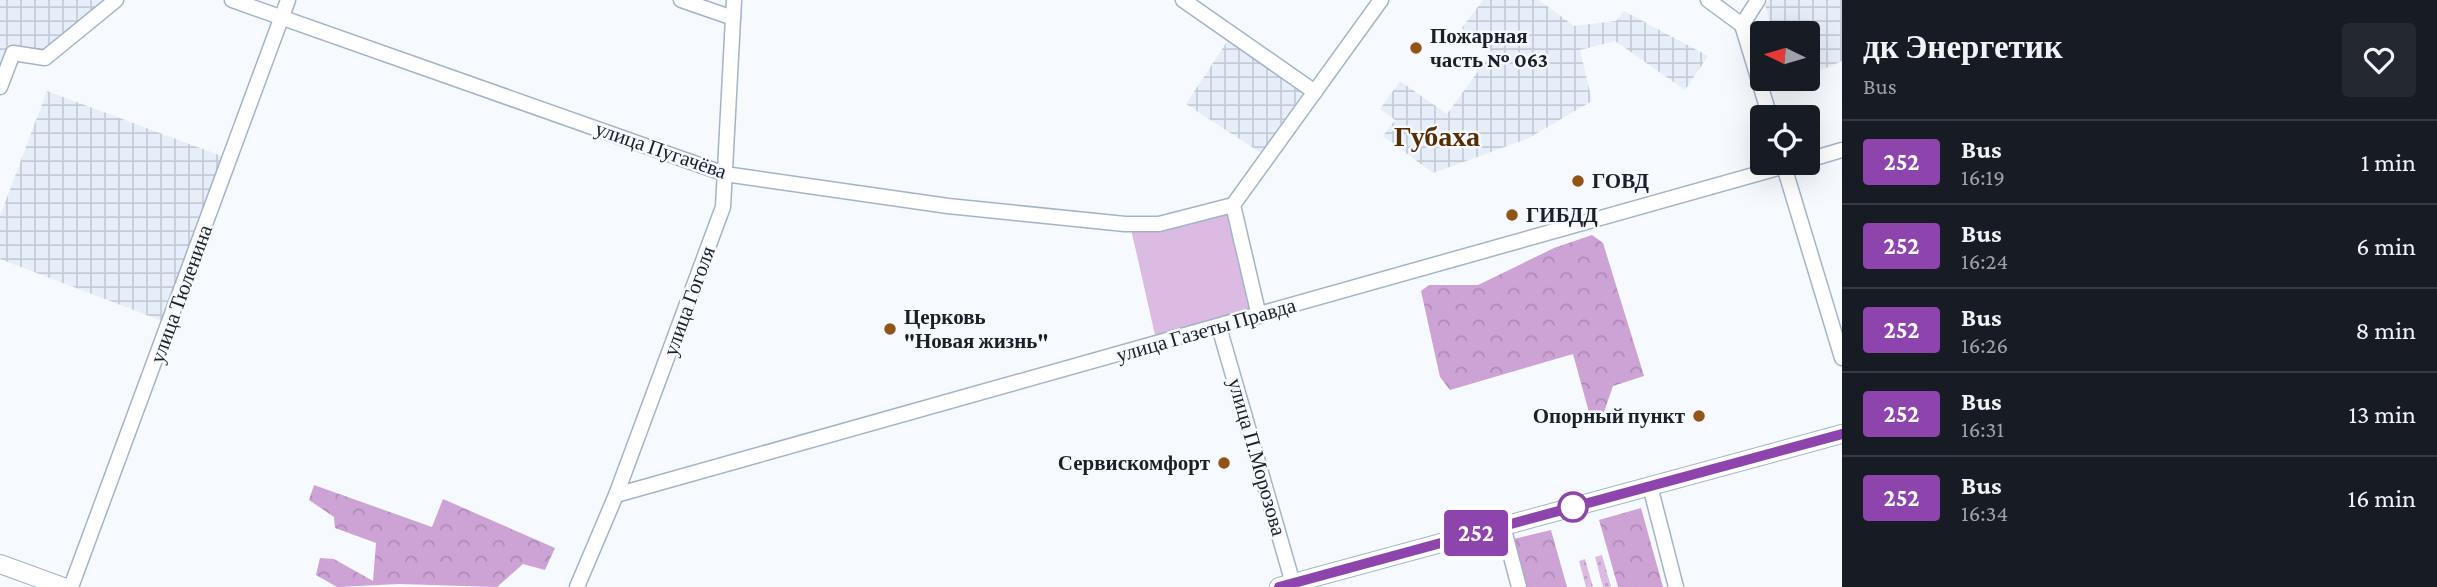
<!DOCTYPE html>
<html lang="en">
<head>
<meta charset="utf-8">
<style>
  body { margin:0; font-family:"Crimson Pro",serif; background:#242831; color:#f1f3f6; height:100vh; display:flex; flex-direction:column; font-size:26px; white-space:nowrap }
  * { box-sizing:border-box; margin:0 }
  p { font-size:23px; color:#9ea1a6 }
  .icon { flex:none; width:38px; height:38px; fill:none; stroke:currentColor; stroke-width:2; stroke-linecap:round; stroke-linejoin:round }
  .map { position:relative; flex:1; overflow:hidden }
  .details { display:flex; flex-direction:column; background:#171b24; width:595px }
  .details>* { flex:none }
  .badge { padding:0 14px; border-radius:5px; font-size:24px; line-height:46px }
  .needle { width:46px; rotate:275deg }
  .controls { position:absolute; left:1750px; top:21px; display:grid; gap:14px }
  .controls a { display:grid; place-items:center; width:70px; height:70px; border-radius:7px; background:#171b24; box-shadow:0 7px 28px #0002; font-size:35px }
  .map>.badge { position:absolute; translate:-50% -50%; box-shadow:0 0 0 4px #fff }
  .round { display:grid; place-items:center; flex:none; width:74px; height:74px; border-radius:7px; background:#242831 }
  .summary { display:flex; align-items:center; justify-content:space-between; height:119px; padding:0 21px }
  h1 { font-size:33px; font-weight:600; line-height:52px }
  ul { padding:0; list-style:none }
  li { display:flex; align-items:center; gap:21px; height:84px; padding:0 21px; border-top:2px solid #363941 }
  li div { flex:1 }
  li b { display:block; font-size:26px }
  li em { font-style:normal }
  li .badge { min-width:77px; font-weight:700; text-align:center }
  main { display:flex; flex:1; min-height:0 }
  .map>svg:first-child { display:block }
  .industrial { fill:url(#industrial-grid) }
  .grass { fill:url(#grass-dots) }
  .forest { fill:url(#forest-crowns) }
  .park { fill:#dcbbe2 }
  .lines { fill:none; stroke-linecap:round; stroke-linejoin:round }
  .minor-casing { stroke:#a3b3c9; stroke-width:17 }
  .major-casing { stroke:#a3b3c9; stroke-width:20 }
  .minor { stroke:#fff; stroke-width:14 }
  .major { stroke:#fff; stroke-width:18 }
  .line-casing { stroke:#fff; stroke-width:16 }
  .line { stroke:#8e44ad; stroke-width:10 }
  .poi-dot { fill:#93541a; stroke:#f6fafe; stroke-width:2.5 }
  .stop-dot { fill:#fff; stroke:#8e44ad; stroke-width:3.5 }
  .labels { text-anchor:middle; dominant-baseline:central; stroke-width:5; stroke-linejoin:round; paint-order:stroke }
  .poi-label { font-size:21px; font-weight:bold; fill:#1a2029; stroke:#f6fafe; text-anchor:start }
  .street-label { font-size:21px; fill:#1a2029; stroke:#f6fafe }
  .district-label { font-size:28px; font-weight:bold; fill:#572d02; stroke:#f6fafe }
</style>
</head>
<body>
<main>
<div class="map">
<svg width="1842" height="587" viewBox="0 0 1842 587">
  <defs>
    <pattern id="industrial-grid" width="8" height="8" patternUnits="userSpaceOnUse" patternTransform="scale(1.75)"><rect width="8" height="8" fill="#e6eefa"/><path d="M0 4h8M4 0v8" fill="none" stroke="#c5ccd6"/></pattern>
    <pattern id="grass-dots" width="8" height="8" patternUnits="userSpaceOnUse" patternTransform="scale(1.75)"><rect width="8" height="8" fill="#dcbbe2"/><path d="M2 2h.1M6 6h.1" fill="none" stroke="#bca0c2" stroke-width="1.8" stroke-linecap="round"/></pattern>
    <pattern id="forest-crowns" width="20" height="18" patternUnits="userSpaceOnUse" patternTransform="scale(1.75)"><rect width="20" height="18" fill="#cda2d5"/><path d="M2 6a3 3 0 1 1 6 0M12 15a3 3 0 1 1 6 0" fill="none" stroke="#af8bb7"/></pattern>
  </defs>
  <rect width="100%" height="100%" fill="#f6fafe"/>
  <g class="industrial">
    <polygon points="0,0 106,0 46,53 8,46 0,67"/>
    <polygon points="1483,0 1539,0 1574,26 1616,21 1624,11 1708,56 1685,90 1615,41 1580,50 1592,101 1527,139 1433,173 1383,136 1395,120 1380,109 1400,81 1447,114 1492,52 1462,28"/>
    <polygon points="1769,0 1842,0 1842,61 1808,76 1808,33 1773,33 1765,5"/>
    <polygon points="1228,40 1303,93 1261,153 1186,104"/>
    <polygon points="47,91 227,158 165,322 0,259 0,216"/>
  </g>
  <g class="grass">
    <polygon points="1602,555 1611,587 1603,587 1595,557"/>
    <polygon points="1585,559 1593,587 1586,587 1579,561"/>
  </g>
  <g class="forest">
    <polygon points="1592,235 1603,243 1644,376 1613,386 1604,412 1590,416 1573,354 1450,390 1440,377 1421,291 1429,285 1478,285 1554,248"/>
    <polygon points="314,485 432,527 443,499 555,548 545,570 523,564 497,587 399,584 337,587 316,575 320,558 334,559 373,581 376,543 335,528 334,517 309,500"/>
    <polygon points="1641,508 1663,587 1618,587 1599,520"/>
    <polygon points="1551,530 1567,587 1519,587 1506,541"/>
  </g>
  <polygon class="park" points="1229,213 1252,312 1155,335 1131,229 1182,224"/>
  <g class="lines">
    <defs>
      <g id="minor">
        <polyline points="232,0 725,174 948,206 1125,224 1159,224 1233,205"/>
        <polyline points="681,0 733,18"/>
        <polyline points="1183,0 1315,92"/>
        <polyline points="1708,0 1742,25"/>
        <polyline points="1742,25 1770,117"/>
        <polyline points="1742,25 1758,0"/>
        <polyline points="0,87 13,53 45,58 116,0"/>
        <polyline points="1808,160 1842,150"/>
        <polyline points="1783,163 1842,358"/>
        <polyline points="1259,316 1233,205 1381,0"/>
        <polyline points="1219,327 1294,587"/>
        <polyline points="1650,486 1676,587"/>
        <polyline points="616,495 1796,163"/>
        <polyline points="1503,526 1519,587"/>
        <polyline points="71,587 288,0"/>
        <polyline points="577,587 616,495 723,207 734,0"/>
      </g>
      <g id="major">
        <polyline points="0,564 63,587"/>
        <polyline points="1279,587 1842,434"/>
      </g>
    </defs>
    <use href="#minor" class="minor-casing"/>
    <use href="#major" class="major-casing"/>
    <use href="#minor" class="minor"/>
    <use href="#major" class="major"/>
  </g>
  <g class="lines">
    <defs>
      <polyline id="line" points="1279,587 1842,434"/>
    </defs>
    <use href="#line" class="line-casing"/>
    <use href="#line" class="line"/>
  </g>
  <g class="poi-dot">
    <circle cx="1416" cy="48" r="7"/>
    <circle cx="1578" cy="181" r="7"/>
    <circle cx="1512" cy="215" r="7"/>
    <circle cx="890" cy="329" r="7"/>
    <circle cx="1699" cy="416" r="7"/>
    <circle cx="1224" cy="463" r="7"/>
  </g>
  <circle class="stop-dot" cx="1573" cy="507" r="14"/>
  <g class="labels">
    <g class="poi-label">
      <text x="1430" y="36">Пожарная<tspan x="1430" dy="24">часть № 063</tspan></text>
      <text x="1592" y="181">ГОВД</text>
      <text x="1526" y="215">ГИБДД</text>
      <text x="904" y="317">Церковь<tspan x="904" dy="24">"Новая жизнь"</tspan></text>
      <text x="1685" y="416" text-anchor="end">Опорный пункт</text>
      <text x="1210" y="463" text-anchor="end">Сервискомфорт</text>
    </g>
    <g class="street-label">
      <text transform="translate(661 150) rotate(19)">улица Пугачёва</text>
      <text transform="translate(181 294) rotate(-70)">улица Тюленина</text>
      <text transform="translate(689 301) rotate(-70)">улица Гоголя</text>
      <text transform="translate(1206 330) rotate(-16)">улица Газеты Правда</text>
      <text transform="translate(1257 457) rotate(74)">улица П.Морозова</text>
    </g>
    <g class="district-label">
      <text x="1437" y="136">Губаха</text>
    </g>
  </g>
</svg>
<div class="controls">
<a><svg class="needle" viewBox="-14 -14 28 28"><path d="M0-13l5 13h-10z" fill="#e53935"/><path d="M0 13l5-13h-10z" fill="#9ea1a6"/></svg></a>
<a><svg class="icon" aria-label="locate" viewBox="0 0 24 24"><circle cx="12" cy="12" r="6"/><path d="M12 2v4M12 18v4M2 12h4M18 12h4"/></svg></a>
</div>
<b class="badge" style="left:1476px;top:533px;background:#8e44ad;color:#fff">252</b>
</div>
<section class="details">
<div class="summary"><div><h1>дк Энергетик</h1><p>Bus</p></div><a class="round"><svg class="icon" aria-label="heart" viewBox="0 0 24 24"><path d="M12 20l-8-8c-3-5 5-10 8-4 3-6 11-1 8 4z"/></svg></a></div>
<ul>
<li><span class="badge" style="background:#8e44ad;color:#fff">252</span><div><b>Bus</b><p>16:19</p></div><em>1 min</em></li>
<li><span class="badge" style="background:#8e44ad;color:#fff">252</span><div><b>Bus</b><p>16:24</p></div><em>6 min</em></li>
<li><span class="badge" style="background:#8e44ad;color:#fff">252</span><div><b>Bus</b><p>16:26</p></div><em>8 min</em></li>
<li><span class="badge" style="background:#8e44ad;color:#fff">252</span><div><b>Bus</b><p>16:31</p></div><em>13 min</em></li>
<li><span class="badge" style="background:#8e44ad;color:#fff">252</span><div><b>Bus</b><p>16:34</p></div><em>16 min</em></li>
</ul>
</section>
</main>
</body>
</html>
